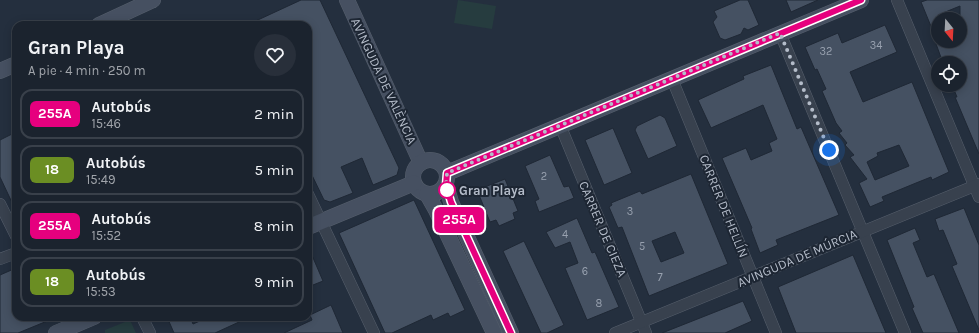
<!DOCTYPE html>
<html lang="es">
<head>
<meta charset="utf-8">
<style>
  body { margin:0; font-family:Karla,sans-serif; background:#282f3a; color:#f1f3f6; height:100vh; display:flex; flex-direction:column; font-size:15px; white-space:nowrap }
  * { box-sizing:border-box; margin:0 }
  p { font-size:13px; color:#a0a4aa }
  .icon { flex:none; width:22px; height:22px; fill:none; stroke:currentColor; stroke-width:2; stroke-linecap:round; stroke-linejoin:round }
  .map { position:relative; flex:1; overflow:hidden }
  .drawer { position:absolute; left:12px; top:21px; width:300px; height:300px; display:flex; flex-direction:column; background:#1b232e; border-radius:12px; box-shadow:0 2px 10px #0003,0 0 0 1px #39404a }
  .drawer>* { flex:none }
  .badge { padding:0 8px; border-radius:6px; font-size:14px; line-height:26px }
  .needle { width:26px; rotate:162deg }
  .fabs { position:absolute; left:931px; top:12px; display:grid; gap:8px }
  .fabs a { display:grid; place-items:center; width:36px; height:36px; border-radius:50%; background:#1b232e; box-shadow:0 2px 10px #0003,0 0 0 1px #39404a; font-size:20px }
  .you { position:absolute; width:20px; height:20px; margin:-10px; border:3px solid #fff; border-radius:50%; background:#1a73e8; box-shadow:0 0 0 6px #1a73e833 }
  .map>.badge { position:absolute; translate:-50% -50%; box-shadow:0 0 0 2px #fff }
  .round { display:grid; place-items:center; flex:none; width:42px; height:42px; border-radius:21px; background:#282f3a }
  .overview { display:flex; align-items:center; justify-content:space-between; height:68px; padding:0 16px }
  h1 { font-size:19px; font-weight:700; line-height:30px }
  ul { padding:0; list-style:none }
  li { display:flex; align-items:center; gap:12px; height:50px; margin:0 8px 6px; padding:0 8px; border:2px solid #39404a; border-radius:12px }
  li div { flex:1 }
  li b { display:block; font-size:15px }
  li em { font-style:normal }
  li .badge { min-width:44px; font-weight:700; text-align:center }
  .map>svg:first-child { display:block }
  .green { fill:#263c3f }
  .building { fill:#455162; stroke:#1f2835; fill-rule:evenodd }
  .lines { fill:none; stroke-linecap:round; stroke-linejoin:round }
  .street-casing { stroke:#565f6c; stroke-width:12 }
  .secondary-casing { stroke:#565f6c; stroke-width:16 }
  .street { stroke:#38414e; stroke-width:11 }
  .secondary { stroke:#465061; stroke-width:15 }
  .line-casing { stroke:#fff; stroke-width:9 }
  .line { stroke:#e6007e; stroke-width:6 }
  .walk { stroke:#b4bcc9; stroke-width:4; stroke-dasharray:0 7.2 }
  .stop-dot { fill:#fff; stroke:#e6007e; stroke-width:2 }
  .labels { text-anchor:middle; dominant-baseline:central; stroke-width:4; stroke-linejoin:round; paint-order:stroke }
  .number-label { font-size:11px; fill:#98a1af }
  .street-label { font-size:13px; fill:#b4bcc9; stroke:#1d2633 }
  .stop-label { font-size:13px; font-weight:bold; fill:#b4bcc9; stroke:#1d2633; text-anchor:start }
</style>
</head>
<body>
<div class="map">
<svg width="979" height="333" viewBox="0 0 979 333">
  <rect width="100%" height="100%" fill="#242f3e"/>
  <g class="green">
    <polygon points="458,0 496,6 492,29 454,23"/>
    <polygon points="130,320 136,333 105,333 105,330"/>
  </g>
  <g class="building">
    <polygon points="301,0 320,0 399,168 397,175 373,185 362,158 341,167 353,193 330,202 324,200 308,167 308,25 247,25"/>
    <polygon points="740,0 748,0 759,25 748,30 744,28 741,34 725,40 720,38 713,22 717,17 714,11"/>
    <polygon points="786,0 818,0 791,12"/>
    <path d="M927,0H979V154L955,97H957L952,85H960V63H943L935,41H937L921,2ZM960,6V41H938V15Z"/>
    <path d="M885,25L897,52L850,72L863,102L912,82L949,172L932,180L931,177L916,183L882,197L884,201L870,207L859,183L867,179L850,157L854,155L845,145L847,143L839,133L842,131L836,123L822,91L826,89L817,69L815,70L805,47L838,33L842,43ZM899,145L909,166L875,180L867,162L878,156L877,153Z"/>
    <polygon points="771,65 797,129 801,127 839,215 776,240 778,245 760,253 751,229 752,228 722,158 746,148 751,160 772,151 769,143 777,139 763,105 711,128 698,100 744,79 743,76"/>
    <polygon points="660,115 665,118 677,146 648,159 635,130 637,126"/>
    <polygon points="613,128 632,173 604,185 585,140"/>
    <polygon points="16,132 16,211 0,177 0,140"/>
    <polygon points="550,155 564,187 569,186 574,198 539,212 535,201 539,199 525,166"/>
    <path d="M691,174L728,264L649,296L622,227L618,228L609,207L612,205L611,203L640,191L642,194ZM675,232L684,253L661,262L652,241Z"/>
    <polygon points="505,179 518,211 513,213 515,219 499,226 496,220 490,222 477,190"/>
    <polygon points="414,200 465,310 450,317 448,313 433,320 431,315 392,333 385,333 339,233"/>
    <polygon points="964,208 979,245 979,330 952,266 957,264 943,230 939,231 935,219"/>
    <polygon points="577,218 592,253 595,252 619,307 587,320 565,268 578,263 570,242 555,248 546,232"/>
    <polygon points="915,228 920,240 913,243 927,277 934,274 959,333 923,333 912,308 914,307 887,240"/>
    <polygon points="524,241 564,325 547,333 541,333 503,251"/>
    <polygon points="308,246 323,281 308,287"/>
    <polygon points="853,255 886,333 796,333 778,287"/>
    <polygon points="16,268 16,317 57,317 18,333 0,333 0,275"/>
    <polygon points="743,301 752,321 725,333 662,333"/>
    <polygon points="331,305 343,333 284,333 312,320 310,315"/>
    <polygon points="167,317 190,317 193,324 209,317 250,317 215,333 174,333"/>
  </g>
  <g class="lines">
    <defs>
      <g id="street">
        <polyline points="897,0 979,197"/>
        <polyline points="780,33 905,333"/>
        <polyline points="672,79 776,333"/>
        <polyline points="560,125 646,333"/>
        <polyline points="308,194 374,333"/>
        <polyline points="0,204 16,236"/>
        <polyline points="0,259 16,253"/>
        <polyline points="142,317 150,333"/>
        <polyline points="615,333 979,184"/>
      </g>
      <g id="secondary">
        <polyline points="347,0 421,163"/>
        <polyline points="99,25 153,0"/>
        <polyline points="0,71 16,64"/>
        <circle cx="430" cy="177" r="17"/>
        <polyline points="447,173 861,0"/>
        <polyline points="446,185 451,202 511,333"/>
        <polyline points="427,194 436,210 494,333"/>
        <polyline points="308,227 414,183"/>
        <polyline points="56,333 94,317"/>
      </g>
    </defs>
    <use href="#street" class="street-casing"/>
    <use href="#secondary" class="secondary-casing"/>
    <use href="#street" class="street"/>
    <use href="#secondary" class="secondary"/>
  </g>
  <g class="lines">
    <defs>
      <polyline id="line" points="511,333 451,202 446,185 447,173 861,0"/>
    </defs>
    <use href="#line" class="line-casing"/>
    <use href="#line" class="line"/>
    <polyline class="walk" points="447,190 448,193 446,185 447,173 780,33 829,150"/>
  </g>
  <circle class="stop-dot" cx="447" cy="190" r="8"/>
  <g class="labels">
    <g class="number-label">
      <text x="876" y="45">34</text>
      <text x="826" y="51">32</text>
      <text x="544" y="176">2</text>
      <text x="630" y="211">3</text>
      <text x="565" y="234">4</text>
      <text x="642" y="246">5</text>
      <text x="585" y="271">6</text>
      <text x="660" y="277">7</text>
      <text x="599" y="303">8</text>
    </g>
    <g class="street-label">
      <text transform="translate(384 81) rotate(65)">AVINGUDA DE VALÈNCIA</text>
      <text transform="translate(724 206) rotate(68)">CARRER DE HELLÍN</text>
      <text transform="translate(603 229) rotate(67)">CARRER DE CIEZA</text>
      <text transform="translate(797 258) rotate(-23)">AVINGUDA DE MÚRCIA</text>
    </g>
    <g class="stop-label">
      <text x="459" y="190">Gran Playa</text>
    </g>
  </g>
</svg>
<div class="fabs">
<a><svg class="needle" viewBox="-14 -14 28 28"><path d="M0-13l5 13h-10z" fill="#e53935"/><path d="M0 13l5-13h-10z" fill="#a0a4aa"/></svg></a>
<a><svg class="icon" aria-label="locate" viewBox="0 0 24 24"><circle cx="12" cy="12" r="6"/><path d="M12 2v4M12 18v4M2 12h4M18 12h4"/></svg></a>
</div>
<div class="you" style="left:829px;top:150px"></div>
<b class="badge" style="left:459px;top:220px;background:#e6007e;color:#fff">255A</b>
<section class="drawer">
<div class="overview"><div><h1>Gran Playa</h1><p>A pie · 4 min · 250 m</p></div><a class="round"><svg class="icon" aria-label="heart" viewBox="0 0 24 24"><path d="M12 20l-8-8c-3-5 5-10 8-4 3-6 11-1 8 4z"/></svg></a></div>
<ul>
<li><span class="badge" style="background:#e6007e;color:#fff">255A</span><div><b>Autobús</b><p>15:46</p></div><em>2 min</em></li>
<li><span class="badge" style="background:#6b8e23;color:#fff">18</span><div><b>Autobús</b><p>15:49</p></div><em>5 min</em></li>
<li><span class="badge" style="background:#e6007e;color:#fff">255A</span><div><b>Autobús</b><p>15:52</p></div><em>8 min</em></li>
<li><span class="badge" style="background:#6b8e23;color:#fff">18</span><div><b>Autobús</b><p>15:53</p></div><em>9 min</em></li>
</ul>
</section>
</div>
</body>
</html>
